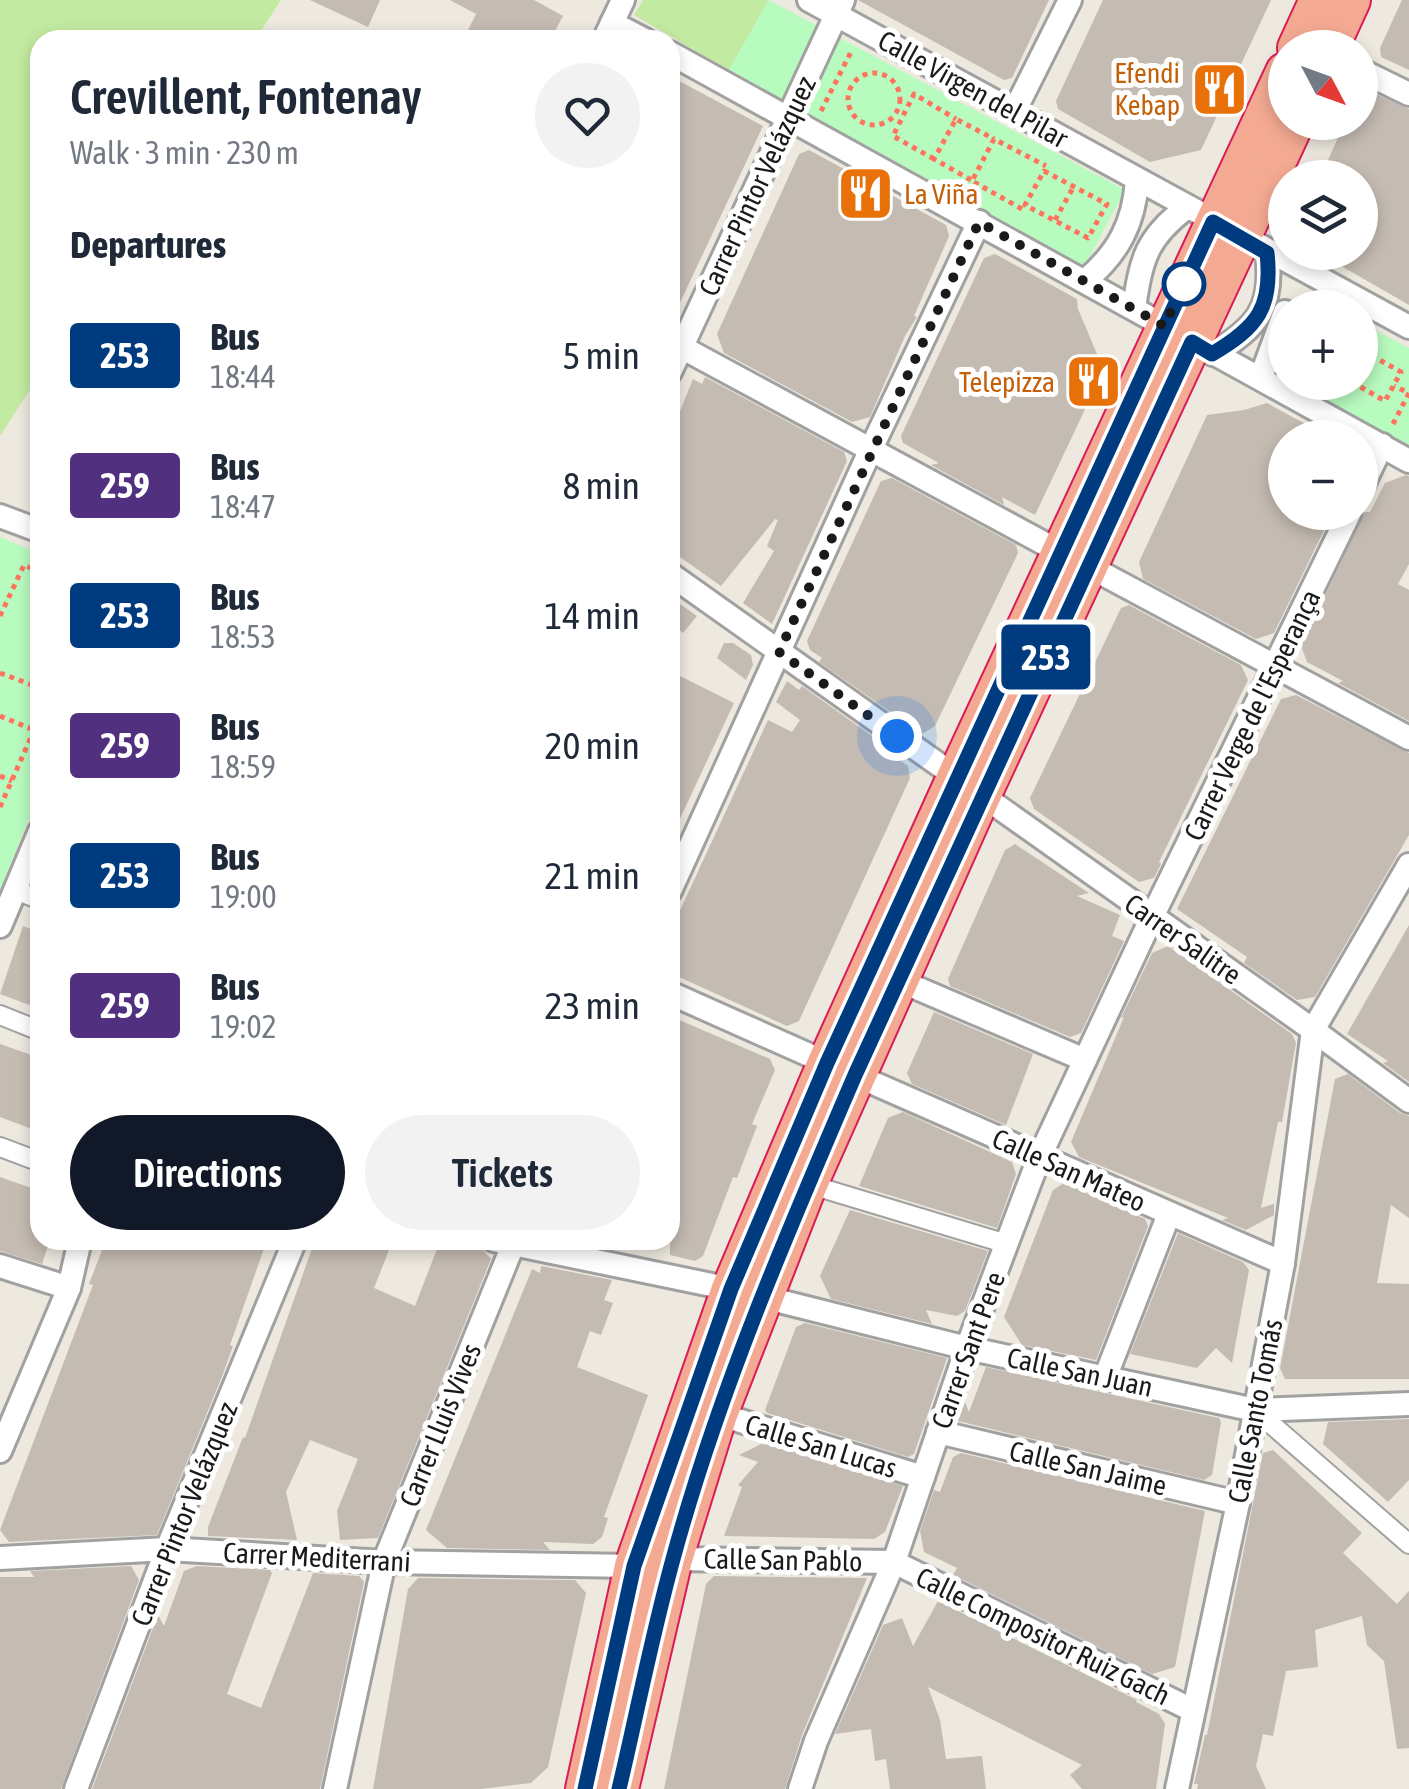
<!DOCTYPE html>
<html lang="en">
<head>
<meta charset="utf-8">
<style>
  body { margin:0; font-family:"Asap Condensed",sans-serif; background:#f2f2f3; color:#1f2937; height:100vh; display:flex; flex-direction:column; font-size:38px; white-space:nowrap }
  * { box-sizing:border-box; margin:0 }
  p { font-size:32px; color:#747a83 }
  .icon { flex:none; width:55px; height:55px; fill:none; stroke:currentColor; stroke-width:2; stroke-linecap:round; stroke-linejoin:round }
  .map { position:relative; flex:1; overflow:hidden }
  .drawer { position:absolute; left:30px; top:30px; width:650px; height:1220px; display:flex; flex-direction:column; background:#fff; border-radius:30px; box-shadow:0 5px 15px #0003 }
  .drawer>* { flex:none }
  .badge { padding:0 20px; border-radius:8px; font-size:35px; line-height:65px }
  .needle { width:65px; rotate:131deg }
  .buttons { position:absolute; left:1268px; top:30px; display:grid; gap:20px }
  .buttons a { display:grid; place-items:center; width:110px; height:110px; border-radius:50%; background:#fff; box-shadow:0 5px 15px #0003; font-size:50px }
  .you { position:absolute; width:50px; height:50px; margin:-25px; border:8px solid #fff; border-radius:50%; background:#1a73e8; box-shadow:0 0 0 15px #1a73e833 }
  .map>.badge { position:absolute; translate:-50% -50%; box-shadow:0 0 0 5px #fff }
  h2 { padding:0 40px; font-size:38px; line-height:90px }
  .round { display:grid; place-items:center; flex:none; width:105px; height:105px; border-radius:52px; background:#f2f2f3 }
  .headline { display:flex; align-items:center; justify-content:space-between; height:170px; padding:0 40px }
  h1 { font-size:48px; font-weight:600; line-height:75px }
  .button { display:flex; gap:20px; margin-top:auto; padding:20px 40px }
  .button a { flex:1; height:115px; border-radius:60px; background:#111827; color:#fff; font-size:40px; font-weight:600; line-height:115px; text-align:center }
  .button a+a { background:#f2f2f3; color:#1f2937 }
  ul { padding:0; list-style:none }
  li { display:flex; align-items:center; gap:30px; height:130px; padding:0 40px }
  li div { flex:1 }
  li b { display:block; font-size:38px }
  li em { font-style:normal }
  li .badge { min-width:110px; font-weight:700; text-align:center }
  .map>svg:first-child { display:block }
  .grass { fill:#c3eaa1 }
  .park { fill:#b8fbbf }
  .building { fill:#c4bbb2 }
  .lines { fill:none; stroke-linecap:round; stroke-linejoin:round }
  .pedestrian-casing { stroke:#a1a1a1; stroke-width:22 }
  .minor-casing { stroke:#a1a1a1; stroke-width:28 }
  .trunk-casing { stroke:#da1c57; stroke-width:42 }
  .path { stroke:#ff745e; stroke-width:5; stroke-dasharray:5 5; stroke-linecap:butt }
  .pedestrian { stroke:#fff; stroke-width:18 }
  .minor { stroke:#fff; stroke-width:22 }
  .trunk { stroke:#f4aa92; stroke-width:38 }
  .line-casing { stroke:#fff; stroke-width:22 }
  .line { stroke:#003b80; stroke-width:15 }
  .walk { stroke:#1a1a1a; stroke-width:10; stroke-dasharray:0 18 }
  .stop-dot { fill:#fff; stroke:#003b80; stroke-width:5 }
  .labels { text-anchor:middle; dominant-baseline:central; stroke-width:10; stroke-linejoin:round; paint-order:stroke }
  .food-label { font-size:28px; fill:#c56008; stroke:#fff; text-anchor:end }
  .street-label { font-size:28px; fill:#1a1a1a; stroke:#fff }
</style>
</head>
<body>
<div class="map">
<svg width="1409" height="1789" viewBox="0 0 1409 1789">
  <rect width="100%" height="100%" fill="#ede9df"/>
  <g class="grass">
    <polygon points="0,0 281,0 255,40 40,40 40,374 0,436"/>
    <polygon points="643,0 769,0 729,70 634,15"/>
  </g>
  <g class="park">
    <polygon points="769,0 1125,190 1085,266 729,70"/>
    <polygon points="1360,322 1409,348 1409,452 1267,373 1285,336 1285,382 1360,382"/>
    <polygon points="0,537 40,554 40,791 0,891"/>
  </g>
  <g class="building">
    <polygon points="310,0 380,0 368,27"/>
    <polygon points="450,0 534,0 563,16 550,40 463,40 476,14"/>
    <polygon points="858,0 1049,0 1012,78 1004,80"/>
    <polygon points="1103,0 1271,0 1201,150 1150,162 1058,109 1056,101"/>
    <polygon points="1402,0 1409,0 1409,70 1381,57 1380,48"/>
    <polygon points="670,76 763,126 670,324"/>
    <polygon points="1367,90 1409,109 1409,305 1317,252 1360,252 1360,178 1320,178 1345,122 1360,122 1360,93"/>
    <polygon points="809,150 946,225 949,236 914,316 917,317 905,336 870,417 852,422 724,353 717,334 799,154"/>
    <polygon points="995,254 1077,299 1078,309 1097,354 1106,365 1035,515 1002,497 1004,505 931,465 939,463 903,443 901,436 984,258"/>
    <polygon points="705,377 844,452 847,461 772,624 743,603 774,551 767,546 778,520 775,519 721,586 670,550 670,436 693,379 702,384"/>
    <polygon points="1267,403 1331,438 1285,438 1285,512 1333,512 1274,633 1256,639 1143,579 1139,562 1207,415 1244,410"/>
    <polygon points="1406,475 1409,476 1409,564 1398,584 1409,590 1409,721 1338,683 1343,681 1307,662 1301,646 1365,512 1370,512 1385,483"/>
    <polygon points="892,478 1016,545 1018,553 935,726 922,734 819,662 822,658 810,650 807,641 881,481"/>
    <polygon points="670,597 697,616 683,633 670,623"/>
    <polygon points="1129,605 1241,665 1248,680 1159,862 1161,864 1154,878 1139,882 1034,809 1030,798 1121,608"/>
    <polygon points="724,643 733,643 751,655 753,665 746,680 717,658"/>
    <polygon points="670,671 734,703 670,840"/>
    <polygon points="787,681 799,690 802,686 893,751 890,753 908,766 910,778 799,1021 787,1026 670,973 670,932 768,720 792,732 800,720 776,702"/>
    <polygon points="1296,695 1409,753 1409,835 1315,997 1297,1000 1244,963 1247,957 1177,909 1281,699"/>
    <polygon points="1015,844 1089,893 1077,896 1120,915 1112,936 1124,941 1081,1033 1070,1037 950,986 948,979 1005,850"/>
    <polygon points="1409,925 1409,1082 1383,1063 1388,1061 1347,1034"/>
    <polygon points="23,926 40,933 40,983 32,1006 0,994"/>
    <polygon points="1168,946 1292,1034 1296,1043 1282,1122 1278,1122 1261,1208 1274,1204 1274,1215 1246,1230 1222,1220 1228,1218 1079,1157 1071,1142 1124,1017 1121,1018 1152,953"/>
    <polygon points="934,1012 1033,1054 1006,1125 912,1084 907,1073"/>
    <polygon points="670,1016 770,1059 775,1070 752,1124 757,1126 737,1178 733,1177 703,1256 695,1261 670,1255"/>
    <polygon points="0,1044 40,1058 40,1132 0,1117"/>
    <polygon points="1348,1074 1400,1113 1409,1116 1409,1218 1391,1205 1377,1283 1409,1284 1409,1379 1285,1379 1280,1368 1335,1079"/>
    <polygon points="903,1112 1012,1162 1016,1174 997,1228 859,1186 888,1118"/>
    <polygon points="0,1177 40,1191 40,1240 50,1240 42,1264 0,1251"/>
    <polygon points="1064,1183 1145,1219 1148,1226 1096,1360 1022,1345 1004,1317 1053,1190"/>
    <polygon points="850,1210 988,1251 965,1311 957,1316 926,1310 932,1324 831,1299 820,1276"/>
    <polygon points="1178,1233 1243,1262 1249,1270 1232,1363 1216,1348 1197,1368 1130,1354"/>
    <polygon points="106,1240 267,1240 230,1345 233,1346 223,1374 157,1535 9,1542 0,1530 93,1285 89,1284"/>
    <polygon points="315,1240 393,1240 374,1288 415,1306 440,1241 483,1250 491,1259 378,1538 340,1540 337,1511 358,1459 310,1440 286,1492 297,1540 208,1536 208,1527 243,1437 245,1438"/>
    <polygon points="541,1266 612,1280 604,1300 613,1303 601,1335 590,1331 577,1367 648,1395 604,1517 608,1518 602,1537 593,1544 543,1542 550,1550 447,1548 426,1530 532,1269 540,1273"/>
    <polygon points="805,1323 947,1358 914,1454 908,1457 767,1413 765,1410 796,1327"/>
    <polygon points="986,1367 1219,1418 1221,1422 1212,1475 1204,1480 958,1421 965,1402 969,1412"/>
    <polygon points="1409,1419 1409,1480 1388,1502 1323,1444 1328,1422"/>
    <polygon points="763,1443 903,1486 885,1532 874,1539 724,1536 742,1487 738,1485 758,1462 739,1455"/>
    <polygon points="1273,1450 1362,1533 1343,1553 1397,1604 1409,1591 1409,1748 1397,1749 1384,1661 1367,1645 1362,1616 1315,1630 1318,1667 1286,1671 1273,1736 1263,1734 1256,1766 1266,1789 1197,1789 1198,1784 1194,1784 1205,1735 1207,1735 1263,1453"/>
    <polygon points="961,1453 1205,1511 1175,1667 1152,1674 953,1575 957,1568 924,1552 920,1531 934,1490 940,1492 953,1457"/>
    <polygon points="131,1566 139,1580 61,1789 0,1789 0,1577 34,1577 30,1571"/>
    <polygon points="197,1566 270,1570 272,1573 227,1694 261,1708 313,1573 359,1576 364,1582 320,1789 92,1789 158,1615 164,1626 184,1571"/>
    <polygon points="714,1576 867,1578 802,1735 785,1789 664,1789 706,1584"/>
    <polygon points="418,1578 575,1580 586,1593 548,1767 531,1783 481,1789 373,1789 408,1589"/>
    <polygon points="938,1601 1137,1700 1136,1702 1159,1714 1165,1724 1156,1789 1082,1789 1070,1775 1082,1765 928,1687 940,1720 946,1759 982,1756 986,1789 890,1789 886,1759 875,1761 871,1729 835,1734 883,1625 902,1618 913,1646"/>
  </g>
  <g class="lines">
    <defs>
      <g id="pedestrian">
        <polyline points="14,889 40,900"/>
        <polyline points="0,1015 40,1031"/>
        <polyline points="0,1147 40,1162"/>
        <polyline points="808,1184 1007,1244"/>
        <polyline points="1255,1410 1409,1544"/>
      </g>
      <g id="minor">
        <polyline points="809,0 1409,327"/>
        <polyline points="612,23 645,40"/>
        <polyline points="604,40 623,0"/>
        <polyline points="670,53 1409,461"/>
        <polyline points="1360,70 1409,94"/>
        <polyline points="1015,110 1070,0"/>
        <path d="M1085,281C1118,253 1134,224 1137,180"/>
        <path d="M1134,308C1141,260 1146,238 1186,208"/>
        <polyline points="670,341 1060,552"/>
        <path d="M1213,354C1258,327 1274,307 1267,253"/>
        <polyline points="670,372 843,0"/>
        <polyline points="1261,377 1285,312"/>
        <polyline points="1360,491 1382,445"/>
        <polyline points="0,516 40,531"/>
        <polyline points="1088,566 1409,738"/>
        <polyline points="670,574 1313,1030 1409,1101"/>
        <polyline points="670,891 870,451 979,222"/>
        <polyline points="0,926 40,831"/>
        <polyline points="898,980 1085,1060"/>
        <polyline points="670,993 827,1063"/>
        <polyline points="855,1075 1283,1263"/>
        <polyline points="494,1240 731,1289 967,1348 1255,1410 1409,1404"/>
        <polyline points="0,1266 69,1288"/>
        <polyline points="1105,1378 1169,1214"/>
        <polyline points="718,1414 923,1477"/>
        <polyline points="938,1432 1238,1503"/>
        <polyline points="0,1451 69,1288 80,1240"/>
        <polyline points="0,1558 167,1549 384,1562 634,1566"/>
        <polyline points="673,1559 894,1562 1192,1710"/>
        <polyline points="76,1789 167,1549 295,1240"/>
        <polyline points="335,1789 384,1562 515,1240"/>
        <polyline points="800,1789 816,1741 894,1562 967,1348 1039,1158 1152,917 1350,512"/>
        <polyline points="1177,1789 1238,1503 1283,1263 1313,1030 1409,865"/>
      </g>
      <g id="trunk">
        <polyline points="1297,48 1319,0"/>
        <polyline points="1329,48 1351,0"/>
        <polyline points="585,1789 634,1566 731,1289 827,1063 956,778 1285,72"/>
        <polyline points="619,1789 673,1559 718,1414 808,1184 981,796 1295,122"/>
      </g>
    </defs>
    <use href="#pedestrian" class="pedestrian-casing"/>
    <use href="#minor" class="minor-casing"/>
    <use href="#trunk" class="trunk-casing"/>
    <g class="path">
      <circle cx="874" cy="99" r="26"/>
      <polyline points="821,111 852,50"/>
      <polyline points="934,159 893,136 914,94 956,119"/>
      <polygon points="1044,171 1107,204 1088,238 1025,205"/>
      <polyline points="971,180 934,159 956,119 994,139"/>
      <polyline points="1022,209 972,181 994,139 1046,166"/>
      <polyline points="1055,220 1074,186"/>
      <polyline points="1352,382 1385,401 1401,372 1360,349"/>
      <polyline points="1393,424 1409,393 1394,386"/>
      <polyline points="0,616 24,565 40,572"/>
      <polyline points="0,673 40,688"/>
      <polyline points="0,716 34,730"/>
      <polyline points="0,776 12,781"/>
      <polyline points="0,807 40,717"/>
    </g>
    <use href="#pedestrian" class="pedestrian"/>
    <use href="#minor" class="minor"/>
    <use href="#trunk" class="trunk"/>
  </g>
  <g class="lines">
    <defs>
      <path id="line" d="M585,1789L634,1566L731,1289L827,1063L1213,222L1267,253C1273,307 1258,327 1212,354L1192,342L855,1075C787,1233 718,1393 673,1559C652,1635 637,1713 619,1789"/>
    </defs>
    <use href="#line" class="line-casing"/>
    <use href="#line" class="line"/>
    <polyline class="walk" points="897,736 779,652 979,222 1164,326 1184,284"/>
  </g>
  <defs>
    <symbol id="restaurant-square" viewBox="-11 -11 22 22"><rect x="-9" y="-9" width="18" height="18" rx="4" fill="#e8710a" stroke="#fff"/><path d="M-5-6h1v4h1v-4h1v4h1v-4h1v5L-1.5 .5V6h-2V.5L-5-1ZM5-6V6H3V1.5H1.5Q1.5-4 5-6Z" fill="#fff"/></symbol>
  </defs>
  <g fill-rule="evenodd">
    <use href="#restaurant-square" x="1188" y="58" width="63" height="63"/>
    <use href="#restaurant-square" x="834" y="162" width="63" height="63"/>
    <use href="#restaurant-square" x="1062" y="350" width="63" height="63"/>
  </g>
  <circle class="stop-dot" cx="1184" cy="284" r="20"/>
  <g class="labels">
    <g class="food-label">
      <text x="1180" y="73">Efendi<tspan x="1180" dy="32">Kebap</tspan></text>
      <text x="904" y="194" text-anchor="start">La Viña</text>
      <text x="1055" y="382">Telepizza</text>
    </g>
    <g class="street-label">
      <text transform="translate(973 89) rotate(29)">Calle Virgen del Pilar</text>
      <text transform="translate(757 186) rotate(-65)">Carrer Pintor Velázquez</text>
      <text transform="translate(1252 715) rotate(-64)">Carrer Verge de l'Esperança</text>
      <text transform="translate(1183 939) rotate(35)">Carrer Salitre</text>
      <text transform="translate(1069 1170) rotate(24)">Calle San Mateo</text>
      <text transform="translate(968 1350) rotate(-70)">Carrer Sant Pere</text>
      <text transform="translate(1080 1372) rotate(12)">Calle San Juan</text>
      <text transform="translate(1255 1411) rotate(-79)">Calle Santo Tomás</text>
      <text transform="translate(440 1425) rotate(-68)">Carrer Lluis Vives</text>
      <text transform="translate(821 1446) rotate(17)">Calle San Lucas</text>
      <text transform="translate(1088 1468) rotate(13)">Calle San Jaime</text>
      <text transform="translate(184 1514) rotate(-68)">Carrer Pintor Velázquez</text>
      <text transform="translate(317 1557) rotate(3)">Carrer Mediterrani</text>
      <text transform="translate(783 1560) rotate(1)">Calle San Pablo</text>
      <text transform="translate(1043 1636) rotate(26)">Calle Compositor Ruiz Gach</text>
    </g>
  </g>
</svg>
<div class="buttons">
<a><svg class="needle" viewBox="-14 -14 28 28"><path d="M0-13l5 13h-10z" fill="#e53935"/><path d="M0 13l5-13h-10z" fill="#747a83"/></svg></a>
<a><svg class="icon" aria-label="layers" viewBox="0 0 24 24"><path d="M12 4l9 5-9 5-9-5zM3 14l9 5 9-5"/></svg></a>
<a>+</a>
<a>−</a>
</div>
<div class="you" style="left:897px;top:736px"></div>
<b class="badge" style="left:1046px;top:657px;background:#003b80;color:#fff">253</b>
<section class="drawer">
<div class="headline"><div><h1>Crevillent, Fontenay</h1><p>Walk · 3 min · 230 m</p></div><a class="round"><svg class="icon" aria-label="heart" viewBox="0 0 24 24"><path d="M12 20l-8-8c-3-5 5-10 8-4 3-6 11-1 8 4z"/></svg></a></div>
<h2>Departures</h2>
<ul>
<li><span class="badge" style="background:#003b80;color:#fff">253</span><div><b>Bus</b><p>18:44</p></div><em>5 min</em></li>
<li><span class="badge" style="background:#513080;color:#fff">259</span><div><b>Bus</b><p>18:47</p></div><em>8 min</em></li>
<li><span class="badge" style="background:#003b80;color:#fff">253</span><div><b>Bus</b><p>18:53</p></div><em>14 min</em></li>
<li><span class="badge" style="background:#513080;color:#fff">259</span><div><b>Bus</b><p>18:59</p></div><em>20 min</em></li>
<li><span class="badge" style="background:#003b80;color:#fff">253</span><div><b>Bus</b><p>19:00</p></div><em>21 min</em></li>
<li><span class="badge" style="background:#513080;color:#fff">259</span><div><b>Bus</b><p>19:02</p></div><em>23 min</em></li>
</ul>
<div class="button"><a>Directions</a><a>Tickets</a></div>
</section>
</div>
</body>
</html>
